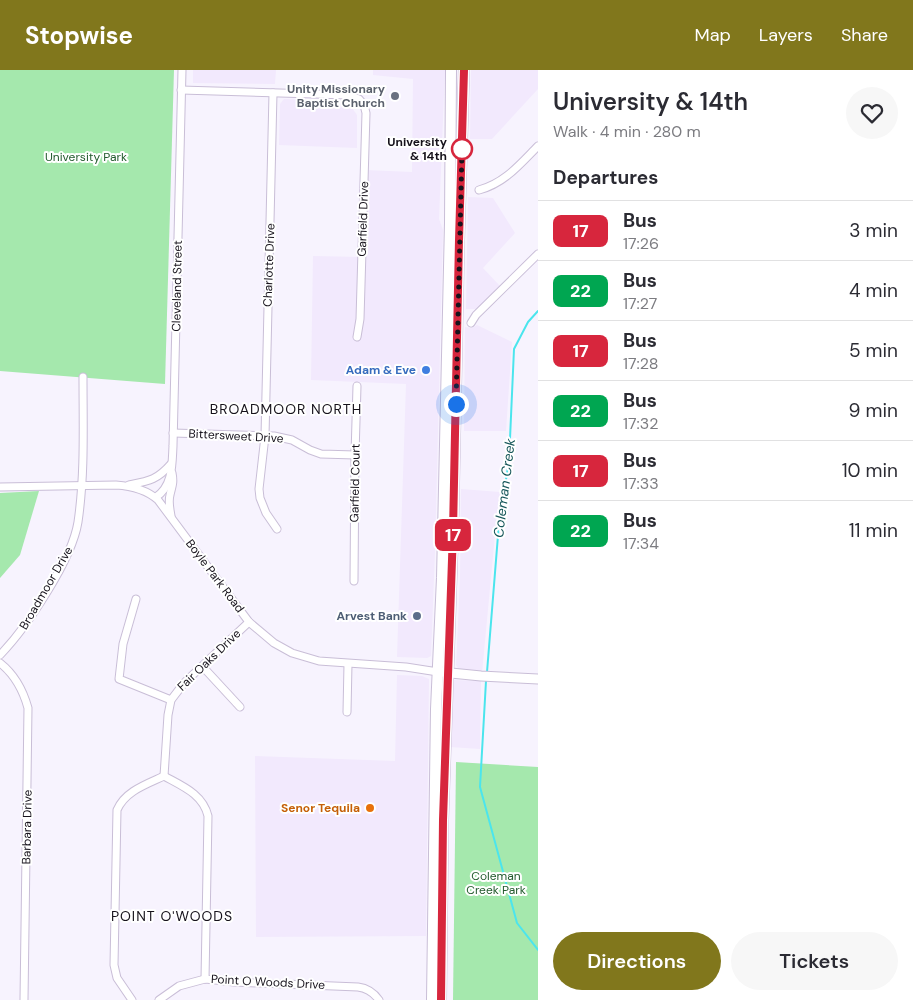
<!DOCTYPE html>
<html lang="en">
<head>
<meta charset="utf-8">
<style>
  body { margin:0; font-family:"DM Sans",sans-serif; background:#f7f7f7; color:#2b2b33; height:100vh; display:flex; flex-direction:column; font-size:19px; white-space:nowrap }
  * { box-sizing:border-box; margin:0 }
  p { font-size:16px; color:#7c7c81 }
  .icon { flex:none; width:28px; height:28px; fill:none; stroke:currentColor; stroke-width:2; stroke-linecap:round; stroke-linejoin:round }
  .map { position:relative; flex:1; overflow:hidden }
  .details { display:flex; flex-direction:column; background:#fff; width:375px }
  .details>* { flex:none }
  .badge { padding:0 10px; border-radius:8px; font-size:18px; line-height:32px }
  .you { position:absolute; width:25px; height:25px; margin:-12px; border:4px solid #fff; border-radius:50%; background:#1a73e8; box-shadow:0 0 0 8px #1a73e833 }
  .map>.badge { position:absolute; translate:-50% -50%; box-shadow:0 0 0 2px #fff }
  h2 { padding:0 15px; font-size:19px; line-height:45px }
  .round { display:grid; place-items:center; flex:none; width:52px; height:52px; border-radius:26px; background:#f7f7f7 }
  .overview { display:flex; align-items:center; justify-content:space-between; height:85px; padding:0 15px }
  h1 { font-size:24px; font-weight:600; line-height:38px }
  .cta { display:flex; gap:10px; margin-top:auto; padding:10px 15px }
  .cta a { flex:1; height:58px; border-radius:30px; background:#81771c; color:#fff; font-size:20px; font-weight:600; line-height:58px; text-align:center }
  .cta a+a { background:#f7f7f7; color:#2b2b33 }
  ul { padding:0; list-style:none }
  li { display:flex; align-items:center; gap:15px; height:60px; padding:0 15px; border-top:1px solid #e1e1e2 }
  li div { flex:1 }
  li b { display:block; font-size:19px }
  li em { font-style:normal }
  li .badge { min-width:55px; font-weight:700; text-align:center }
  header { display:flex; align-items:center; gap:30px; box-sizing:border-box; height:70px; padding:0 25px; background:#81771c; color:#fff }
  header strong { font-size:24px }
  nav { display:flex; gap:28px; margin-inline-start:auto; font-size:18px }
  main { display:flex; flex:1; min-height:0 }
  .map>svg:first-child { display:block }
  .built { fill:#f2e9fd }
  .green { fill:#a5e8ad }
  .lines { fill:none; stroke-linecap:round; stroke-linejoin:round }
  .stream { stroke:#4be5ed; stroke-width:2 }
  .minor-casing { stroke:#c9bed7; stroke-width:9 }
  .tertiary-casing { stroke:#c9bed7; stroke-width:11 }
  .secondary-casing { stroke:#c9bed7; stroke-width:12 }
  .minor { stroke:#fff; stroke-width:7 }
  .tertiary { stroke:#fff; stroke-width:9 }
  .secondary { stroke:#fff; stroke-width:10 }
  .line-casing { stroke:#fff; stroke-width:11 }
  .line { stroke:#d7263d; stroke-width:8 }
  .walk { stroke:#16121b; stroke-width:5; stroke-dasharray:0 9 }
  .worship-dot { fill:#6b7280; stroke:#fff; stroke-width:2 }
  .stop-dot { fill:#fff; stroke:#d7263d; stroke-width:2.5 }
  .shop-dot { fill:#3f7fe0; stroke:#fff; stroke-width:2 }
  .service-dot { fill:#5c6f8a; stroke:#fff; stroke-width:2 }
  .food-dot { fill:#e8710a; stroke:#fff; stroke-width:2 }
  .labels { text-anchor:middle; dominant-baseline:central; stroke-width:4; stroke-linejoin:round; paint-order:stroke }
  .worship-label { font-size:12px; font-weight:bold; fill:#5b616d; stroke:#fff; text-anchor:end }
  .stop-label { font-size:12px; font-weight:bold; fill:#16121b; stroke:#fff; text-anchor:end }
  .park-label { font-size:12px; fill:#225a2d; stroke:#fff }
  .street-label { font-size:12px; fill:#16121b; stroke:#fff }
  .shop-label { font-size:12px; font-weight:bold; fill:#366cbe; stroke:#fff; text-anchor:end }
  .service-label { font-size:12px; font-weight:bold; fill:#4e5e75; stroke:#fff; text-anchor:end }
  .food-label { font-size:12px; font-weight:bold; fill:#c56008; stroke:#fff; text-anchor:end }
  .neighbourhood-label { font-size:14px; letter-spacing:1px; fill:#16121b; stroke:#fff }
  .water-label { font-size:14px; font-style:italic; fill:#17575a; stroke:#fff }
</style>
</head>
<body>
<header>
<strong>Stopwise</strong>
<nav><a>Map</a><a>Layers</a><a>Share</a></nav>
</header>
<main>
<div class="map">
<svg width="538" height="930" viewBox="0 0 538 930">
  <rect width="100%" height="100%" fill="#f7f3fe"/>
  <g class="built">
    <polygon points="193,0 276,0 275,14 193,13"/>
    <polygon points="373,0 445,0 439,149 443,160 435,483 431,586 427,588 397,587 406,314 311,310 313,186 362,187 365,100 412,102 413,9 373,5"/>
    <polygon points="471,0 538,0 538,19 492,69 470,69"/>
    <polygon points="284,29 343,31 349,34 357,45 357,78 279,75 280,34"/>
    <polygon points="468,127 493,128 515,163 483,198 500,216 477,239 466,239"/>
    <polygon points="477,255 512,272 506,361 464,361 465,257 472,258"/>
    <polygon points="461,419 500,422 497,444 482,603 459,600 456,595 460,507"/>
    <polygon points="397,605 422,606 429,609 426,866 256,867 255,686 395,691"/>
    <polygon points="454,610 481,611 480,679 450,677"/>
  </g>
  <g class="green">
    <polygon points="0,0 174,0 165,314 0,301"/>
    <polygon points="39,421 20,485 0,508 0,423"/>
    <polygon points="456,692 538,697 538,930 453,930"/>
  </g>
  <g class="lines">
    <g class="stream">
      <polyline points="487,602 499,453 509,391 514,279 528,252 538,241"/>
      <polyline points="486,611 480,717 517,853 538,880"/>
    </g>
    <defs>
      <g id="minor">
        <polyline points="181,20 348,25 359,29 364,35 366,43 360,249 357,267"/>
        <polyline points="273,23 265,366 259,419 260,428 266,443 277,459"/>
        <path d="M479,120C505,113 520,94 538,76"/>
        <polyline points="471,253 476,245 538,184"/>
        <polyline points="173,363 274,366 292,370 310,380 321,384 355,385"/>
        <path d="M129,415C149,411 157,410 171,394"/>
        <path d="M0,417L116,415C131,416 147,420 158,430L249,552L274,573L292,583L319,591L406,597L438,602"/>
        <path d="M156,427C173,416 172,394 173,376L182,0"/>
        <path d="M171,446C170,439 168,432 170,425C172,416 174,413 172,403"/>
        <polyline points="354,511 355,385 357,316"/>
        <polyline points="136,529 123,574 119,609 171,630"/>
        <path d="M0,585C27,557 72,490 78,452C85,404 83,355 83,307"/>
        <path d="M0,593C14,604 23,620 28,638L24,930"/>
        <polyline points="203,597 240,637"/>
        <polyline points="347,642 348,594"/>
        <path d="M164,706C182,716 203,724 208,746L205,909"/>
        <polyline points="164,706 168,645 171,630 184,613 249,552"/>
        <path d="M132,930L117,908L114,895L117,740C125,721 147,714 164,706"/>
        <path d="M159,930L179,916L205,909L234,912L358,917C366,918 374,923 379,930"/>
      </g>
      <polyline id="tertiary" points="441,602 481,606 538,609"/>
      <g id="secondary">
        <polyline points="432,930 436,639 442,508 450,153 451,0"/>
        <polyline points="441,930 443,750 453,461 459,170 464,0"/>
      </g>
    </defs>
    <use href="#minor" class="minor-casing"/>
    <use href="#tertiary" class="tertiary-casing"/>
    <use href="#secondary" class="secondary-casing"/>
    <use href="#minor" class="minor"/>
    <use href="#tertiary" class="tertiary"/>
    <use href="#secondary" class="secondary"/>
  </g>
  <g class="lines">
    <defs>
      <polyline id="line" points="441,930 443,750 453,461 459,170 464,0"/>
    </defs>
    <use href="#line" class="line-casing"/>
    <use href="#line" class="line"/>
    <polyline class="walk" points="456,334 462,79"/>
  </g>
  <circle class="worship-dot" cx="395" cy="26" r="5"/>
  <circle class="stop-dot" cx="462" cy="79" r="10"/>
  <circle class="shop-dot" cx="426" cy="300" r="5"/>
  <circle class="service-dot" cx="417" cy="546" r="5"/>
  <circle class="food-dot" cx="370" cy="738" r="5"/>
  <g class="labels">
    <g class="worship-label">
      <text x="385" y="19">Unity Missionary<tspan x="385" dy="14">Baptist Church</tspan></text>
    </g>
    <g class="stop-label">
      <text x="447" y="72">University<tspan x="447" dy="14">&amp; 14th</tspan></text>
    </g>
    <g class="park-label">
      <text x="86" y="87">University Park</text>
      <text x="496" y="806">Coleman<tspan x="496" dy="14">Creek Park</tspan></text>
    </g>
    <g class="street-label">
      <text transform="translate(363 149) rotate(-88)">Garfield Drive</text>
      <text transform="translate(269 195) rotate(-88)">Charlotte Drive</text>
      <text transform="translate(177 216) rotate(-89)">Cleveland Street</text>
      <text transform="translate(236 366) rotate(3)">Bittersweet Drive</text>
      <text transform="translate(355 413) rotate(-89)">Garfield Court</text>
      <text transform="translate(215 506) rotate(53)">Boyle Park Road</text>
      <text transform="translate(46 518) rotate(-60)">Broadmoor Drive</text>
      <text transform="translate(209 590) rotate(-44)">Fair Oaks Drive</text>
      <text transform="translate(27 757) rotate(-89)">Barbara Drive</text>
      <text transform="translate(268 912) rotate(3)">Point O Woods Drive</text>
    </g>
    <g class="shop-label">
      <text x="416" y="300">Adam &amp; Eve</text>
    </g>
    <g class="service-label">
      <text x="407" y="546">Arvest Bank</text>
    </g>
    <g class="food-label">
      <text x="360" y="738">Senor Tequila</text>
    </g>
    <g class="neighbourhood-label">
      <text x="286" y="339">BROADMOOR NORTH</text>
      <text x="172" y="846">POINT O'WOODS</text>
    </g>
    <g class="water-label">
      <text transform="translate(504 418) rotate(-83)">Coleman Creek</text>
    </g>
  </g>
</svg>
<div class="you" style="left:456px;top:334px"></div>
<b class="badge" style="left:453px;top:465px;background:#d7263d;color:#fff">17</b>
</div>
<section class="details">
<div class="overview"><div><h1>University &amp; 14th</h1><p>Walk · 4 min · 280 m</p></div><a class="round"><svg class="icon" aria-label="heart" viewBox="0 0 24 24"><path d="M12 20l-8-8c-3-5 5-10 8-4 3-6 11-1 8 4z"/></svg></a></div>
<h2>Departures</h2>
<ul>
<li><span class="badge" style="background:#d7263d;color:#fff">17</span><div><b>Bus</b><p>17:26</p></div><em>3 min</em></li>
<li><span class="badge" style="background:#00a651;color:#fff">22</span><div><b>Bus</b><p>17:27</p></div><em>4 min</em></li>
<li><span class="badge" style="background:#d7263d;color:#fff">17</span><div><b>Bus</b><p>17:28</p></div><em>5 min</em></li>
<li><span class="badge" style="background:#00a651;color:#fff">22</span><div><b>Bus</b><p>17:32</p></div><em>9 min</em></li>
<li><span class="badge" style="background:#d7263d;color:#fff">17</span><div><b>Bus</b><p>17:33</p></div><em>10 min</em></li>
<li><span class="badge" style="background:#00a651;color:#fff">22</span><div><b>Bus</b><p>17:34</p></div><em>11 min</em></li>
</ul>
<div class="cta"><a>Directions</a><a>Tickets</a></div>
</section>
</main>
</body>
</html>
